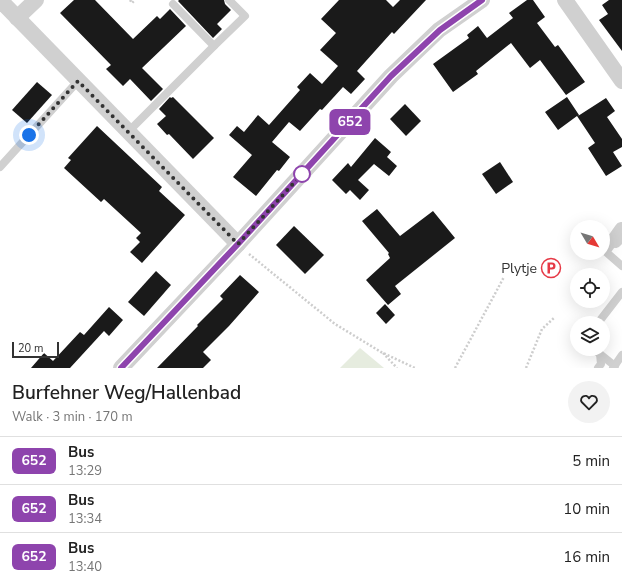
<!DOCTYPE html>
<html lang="en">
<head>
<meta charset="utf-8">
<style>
  body { margin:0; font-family:"Nunito Sans",sans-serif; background:#f2f2f2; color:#222; height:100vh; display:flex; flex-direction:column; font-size:15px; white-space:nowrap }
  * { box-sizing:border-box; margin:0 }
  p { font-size:13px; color:#767676 }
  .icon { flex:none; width:22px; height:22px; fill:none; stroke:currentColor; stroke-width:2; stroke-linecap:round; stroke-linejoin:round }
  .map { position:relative; height:368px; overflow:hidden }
  .side { display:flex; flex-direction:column; background:#fff; flex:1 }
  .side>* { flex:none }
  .badge { padding:0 8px; border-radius:6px; font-size:14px; line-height:26px }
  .needle { width:26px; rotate:128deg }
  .tools { position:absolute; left:570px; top:220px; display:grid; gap:8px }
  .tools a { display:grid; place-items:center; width:40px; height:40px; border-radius:50%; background:#fff; box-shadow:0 4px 16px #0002; font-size:20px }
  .scale { position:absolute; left:12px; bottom:10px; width:47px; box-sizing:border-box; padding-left:4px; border:2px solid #333; border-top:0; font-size:11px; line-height:14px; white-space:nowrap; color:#333; -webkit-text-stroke:3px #fff; paint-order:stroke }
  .you { position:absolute; width:20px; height:20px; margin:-10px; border:3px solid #fff; border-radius:50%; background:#1a73e8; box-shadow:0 0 0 6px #1a73e833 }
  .map>.badge { position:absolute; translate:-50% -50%; box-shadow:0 0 0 2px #fff }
  .round { display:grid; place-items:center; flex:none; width:42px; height:42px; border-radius:21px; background:#f2f2f2 }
  .summary { display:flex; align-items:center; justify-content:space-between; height:68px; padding:0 12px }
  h1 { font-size:19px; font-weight:600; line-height:30px }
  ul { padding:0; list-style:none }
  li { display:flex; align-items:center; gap:12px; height:48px; padding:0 12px; border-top:1px solid #e0e0e0 }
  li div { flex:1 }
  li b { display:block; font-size:15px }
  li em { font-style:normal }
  li .badge { min-width:44px; font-weight:700; text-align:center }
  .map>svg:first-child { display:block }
  .green { fill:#e6ecdf }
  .building { fill:#1a1a1a }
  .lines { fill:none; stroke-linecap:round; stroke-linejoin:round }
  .path { stroke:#cdcdcd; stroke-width:2.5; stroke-dasharray:2 2; stroke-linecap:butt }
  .lane { stroke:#d0d0d0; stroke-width:8 }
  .street { stroke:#d0d0d0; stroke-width:16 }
  .line-casing { stroke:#fff; stroke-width:9 }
  .line { stroke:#8e44ad; stroke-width:6 }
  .walk { stroke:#333; stroke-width:4; stroke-dasharray:0 7.2 }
  .stop-dot { fill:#fff; stroke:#8e44ad; stroke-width:2 }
  .labels { text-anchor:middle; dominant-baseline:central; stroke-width:4; stroke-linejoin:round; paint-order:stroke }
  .poi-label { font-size:14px; fill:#333; stroke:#fff; text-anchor:end }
</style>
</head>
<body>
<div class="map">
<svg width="622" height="368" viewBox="0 0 622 368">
  <rect width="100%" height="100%" fill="#fff"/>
  <polygon class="green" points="360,348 384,368 340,368"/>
  <g class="building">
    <polygon points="74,0 95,0 133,39 157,16 160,19 170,9 186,26 142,68 163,89 151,101 130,79 123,86 106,69 111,65 60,13"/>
    <polygon points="179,0 224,0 225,4 231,10 217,24 222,29 213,38 178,1"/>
    <polygon points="339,0 386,0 393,7 400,0 426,0 394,34 392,32 357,71 365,79 351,94 343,87 322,110 320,109 300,131 289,122 272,142 290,157 279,171 277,170 256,196 233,177 252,155 229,135 237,126 244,132 258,115 269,125 300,90 297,87 310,73 322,84 338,66 320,50 336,33 321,19"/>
    <polygon points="527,0 533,0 545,17 537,23 555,47 558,45 585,82 566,95 540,60 530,68 511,43 476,71 478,74 453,92 433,64 469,38 467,35 478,26 487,38 513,18 509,13"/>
    <polygon points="609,0 622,0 622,51 599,20 608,14 602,5"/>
    <polygon points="37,82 52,95 27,123 12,110"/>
    <polygon points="170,97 171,98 173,97 214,138 193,159 169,134 167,135 157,124 166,116 159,109"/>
    <polygon points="567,97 579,115 578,116 606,98 615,111 607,117 622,139 622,147 613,152 622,166 606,176 588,148 595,143 577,116 558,130 545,112"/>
    <polygon points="405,104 421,121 406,136 390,119"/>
    <polygon points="97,126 162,187 159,191 185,215 142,263 130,252 140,242 136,238 141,233 104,199 101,202 64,168 71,160 68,158"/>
    <polygon points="375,138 391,152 387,157 397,166 389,176 374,164 358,180 369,190 360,200 350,190 346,194 332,180 348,163 351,167"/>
    <polygon points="500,162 513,182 496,194 482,174"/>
    <polygon points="377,209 400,236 433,211 455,238 395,286 401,294 388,305 366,280 390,258 388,254 389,253 362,221"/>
    <polygon points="294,226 324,255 305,274 276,245"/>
    <polygon points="156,271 171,285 144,316 128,302"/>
    <polygon points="240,275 259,292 229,326 203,352 211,360 203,368 157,368 198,326 197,325 223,299 220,296"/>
    <polygon points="385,304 395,315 386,324 376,313"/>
    <polygon points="109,307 123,320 109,336 104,331 70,368 31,368 44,353 53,361 80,332 84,335"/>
  </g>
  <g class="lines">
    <g class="path">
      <polyline points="130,0 132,3 135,0"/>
      <polyline points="249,254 335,324 381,352 415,368"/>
      <polyline points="383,353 397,368"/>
      <polyline points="455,368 504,277"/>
      <polyline points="526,368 542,329 554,318"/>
    </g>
    <g class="lane">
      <polyline points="214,46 245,16 229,0"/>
      <polyline points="128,132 214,46 173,4"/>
      <polyline points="0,167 78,81"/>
      <polyline points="615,240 606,252 622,266"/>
      <polyline points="598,323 622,292"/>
      <polyline points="593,349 600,354 601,364 598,368"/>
      <polyline points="600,354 615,366"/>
      <polyline points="613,368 622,355"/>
    </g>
    <g class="street">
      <polyline points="0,0 238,244"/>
      <polyline points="565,0 622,81"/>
      <polyline points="17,18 36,0"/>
      <polyline points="615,240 622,230"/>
      <polyline points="121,368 238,244 391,76 439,30 482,0"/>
    </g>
  </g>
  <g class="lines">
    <defs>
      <polyline id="line" points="121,368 238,244 391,76 440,30 482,0"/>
    </defs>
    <use href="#line" class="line-casing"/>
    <use href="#line" class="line"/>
    <polyline class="walk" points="29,135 78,81 238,244 302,174"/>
  </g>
  <defs>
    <symbol id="parking-ring" viewBox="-11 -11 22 22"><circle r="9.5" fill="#fff" stroke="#e63946" stroke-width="1.5"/><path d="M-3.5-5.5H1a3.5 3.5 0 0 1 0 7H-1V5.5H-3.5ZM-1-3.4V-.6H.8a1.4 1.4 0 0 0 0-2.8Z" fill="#e63946"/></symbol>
  </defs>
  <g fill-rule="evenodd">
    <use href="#parking-ring" x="540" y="257" width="22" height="22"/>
  </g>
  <circle class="stop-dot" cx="302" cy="174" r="8"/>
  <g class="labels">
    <g class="poi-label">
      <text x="537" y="268">Plytje</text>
    </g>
  </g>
</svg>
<div class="tools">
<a><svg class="needle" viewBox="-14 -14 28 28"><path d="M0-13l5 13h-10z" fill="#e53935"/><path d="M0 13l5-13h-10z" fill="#767676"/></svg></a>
<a><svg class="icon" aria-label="locate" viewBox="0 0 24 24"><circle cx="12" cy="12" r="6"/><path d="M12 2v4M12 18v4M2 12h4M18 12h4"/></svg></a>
<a><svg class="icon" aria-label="layers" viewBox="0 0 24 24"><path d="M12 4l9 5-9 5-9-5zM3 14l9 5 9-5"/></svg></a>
</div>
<div class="scale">20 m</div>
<div class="you" style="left:29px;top:135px"></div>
<b class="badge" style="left:350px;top:122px;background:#8e44ad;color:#fff">652</b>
</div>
<section class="side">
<div class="summary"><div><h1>Burfehner Weg/Hallenbad</h1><p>Walk · 3 min · 170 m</p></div><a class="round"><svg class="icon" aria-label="heart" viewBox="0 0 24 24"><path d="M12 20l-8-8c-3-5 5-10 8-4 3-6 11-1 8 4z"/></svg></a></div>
<ul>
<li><span class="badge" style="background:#8e44ad;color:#fff">652</span><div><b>Bus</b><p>13:29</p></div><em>5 min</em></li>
<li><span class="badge" style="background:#8e44ad;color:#fff">652</span><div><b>Bus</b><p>13:34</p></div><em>10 min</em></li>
<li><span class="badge" style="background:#8e44ad;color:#fff">652</span><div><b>Bus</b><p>13:40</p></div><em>16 min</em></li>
</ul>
</section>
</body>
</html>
